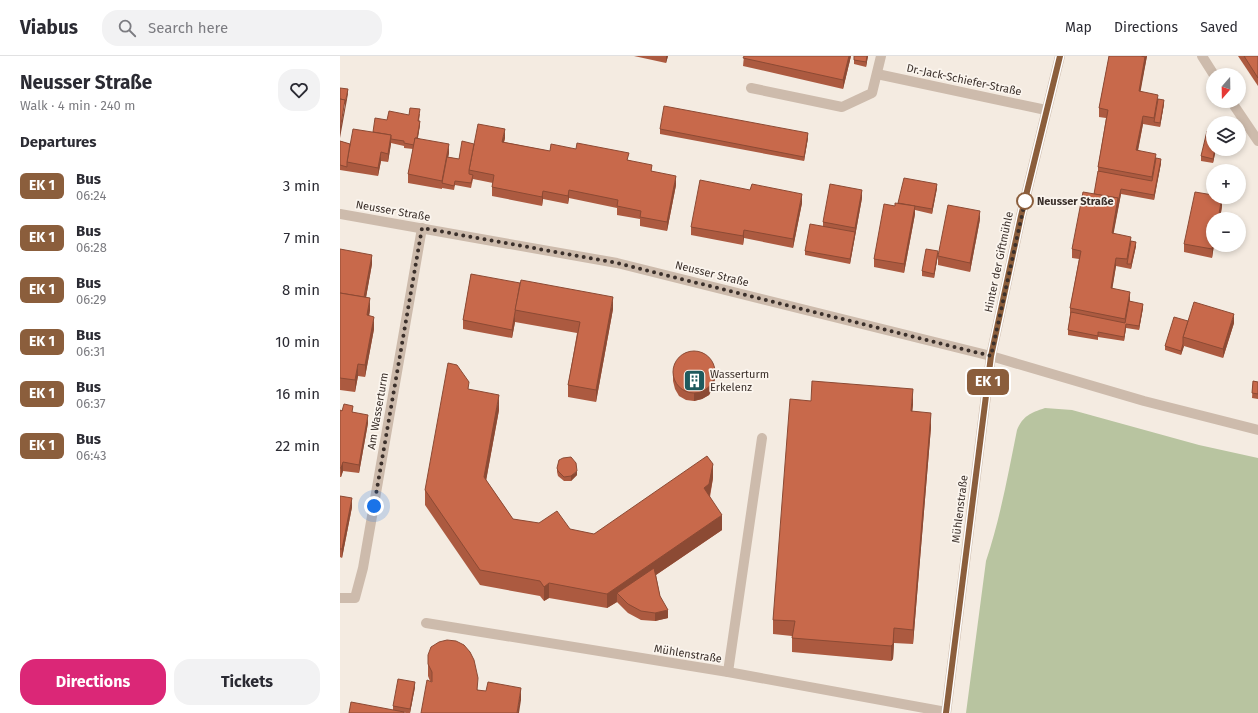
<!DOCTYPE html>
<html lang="en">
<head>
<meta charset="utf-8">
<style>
  body { margin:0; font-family:"Fira Sans",sans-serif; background:#f2f2f3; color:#2b2b33; height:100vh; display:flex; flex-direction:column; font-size:15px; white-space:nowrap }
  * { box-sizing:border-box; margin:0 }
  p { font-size:13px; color:#7c7c81 }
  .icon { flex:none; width:22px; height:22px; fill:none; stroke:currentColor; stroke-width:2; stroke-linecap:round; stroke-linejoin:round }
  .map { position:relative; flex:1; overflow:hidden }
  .drawer { display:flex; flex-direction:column; background:#fff; width:340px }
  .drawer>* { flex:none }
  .badge { padding:0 8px; border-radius:6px; font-size:14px; line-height:26px }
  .needle { width:26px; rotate:200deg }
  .tools { position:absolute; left:866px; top:12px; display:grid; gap:8px }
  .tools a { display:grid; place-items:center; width:40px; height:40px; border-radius:50%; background:#fff; box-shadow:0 2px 6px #0003; font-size:20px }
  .you { position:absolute; width:20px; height:20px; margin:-10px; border:3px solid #fff; border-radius:50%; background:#1a73e8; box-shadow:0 0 0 6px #1a73e833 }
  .map>.badge { position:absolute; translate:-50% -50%; box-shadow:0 0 0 2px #fff }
  h2 { padding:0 20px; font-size:15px; line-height:36px }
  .round { display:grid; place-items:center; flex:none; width:42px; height:42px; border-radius:16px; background:#f2f2f3 }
  .headline { display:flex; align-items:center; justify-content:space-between; height:68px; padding:0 20px }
  h1 { font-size:19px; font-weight:700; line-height:30px }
  .primary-button { display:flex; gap:8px; margin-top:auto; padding:8px 20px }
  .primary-button a { flex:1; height:46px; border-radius:16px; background:#db2777; color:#fff; font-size:16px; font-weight:700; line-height:46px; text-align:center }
  .primary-button a+a { background:#f2f2f3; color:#2b2b33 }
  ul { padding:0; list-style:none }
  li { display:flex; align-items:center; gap:12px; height:52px; padding:0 20px }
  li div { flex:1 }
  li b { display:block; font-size:15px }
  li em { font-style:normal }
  li .badge { min-width:44px; font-weight:700; text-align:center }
  header { display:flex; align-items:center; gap:24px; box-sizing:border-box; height:56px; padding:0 20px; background:#fff; border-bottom:1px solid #e1e1e2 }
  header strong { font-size:19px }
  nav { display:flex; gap:22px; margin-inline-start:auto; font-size:14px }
  .search { width:280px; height:36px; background:#f2f2f3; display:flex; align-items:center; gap:10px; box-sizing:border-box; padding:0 14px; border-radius:16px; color:#7c7c81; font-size:15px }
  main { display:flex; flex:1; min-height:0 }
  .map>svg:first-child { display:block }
  .green { fill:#b8c4a0 }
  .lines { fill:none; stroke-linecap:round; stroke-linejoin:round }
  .minor { stroke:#cdbbac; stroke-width:10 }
  .wall { fill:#ac5a40 }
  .shaded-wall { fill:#8c4a34 }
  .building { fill:#c8694b; stroke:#8c4a34 }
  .line-casing { stroke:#fff; stroke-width:9 }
  .line { stroke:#8b5e3c; stroke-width:6 }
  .walk { stroke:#3b302b; stroke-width:4; stroke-dasharray:0 7.2 }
  .stop-dot { fill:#fff; stroke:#8b5e3c; stroke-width:2 }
  .labels { text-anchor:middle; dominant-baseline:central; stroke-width:3.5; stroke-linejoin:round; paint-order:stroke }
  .street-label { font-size:11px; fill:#3b302b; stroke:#fbf5ee }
  .stop-label { font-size:11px; font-weight:bold; fill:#3b302b; stroke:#fbf5ee; text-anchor:start }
  .poi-label { font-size:11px; fill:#3b302b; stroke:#fbf5ee; text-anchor:start }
</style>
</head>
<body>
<header>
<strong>Viabus</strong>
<div class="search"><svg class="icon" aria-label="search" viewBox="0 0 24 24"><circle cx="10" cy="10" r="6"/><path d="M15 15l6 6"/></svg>Search here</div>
<nav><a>Map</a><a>Directions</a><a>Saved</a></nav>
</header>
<main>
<section class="drawer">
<div class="headline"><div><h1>Neusser Straße</h1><p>Walk · 4 min · 240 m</p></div><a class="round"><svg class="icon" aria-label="heart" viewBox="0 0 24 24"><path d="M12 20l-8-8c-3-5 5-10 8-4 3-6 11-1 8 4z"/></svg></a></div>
<h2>Departures</h2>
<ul>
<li><span class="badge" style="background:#8b5e3c;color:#fff">EK 1</span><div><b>Bus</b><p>06:24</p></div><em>3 min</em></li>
<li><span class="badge" style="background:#8b5e3c;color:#fff">EK 1</span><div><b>Bus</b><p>06:28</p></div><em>7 min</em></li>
<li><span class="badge" style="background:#8b5e3c;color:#fff">EK 1</span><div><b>Bus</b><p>06:29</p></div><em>8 min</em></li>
<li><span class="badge" style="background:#8b5e3c;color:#fff">EK 1</span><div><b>Bus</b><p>06:31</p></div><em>10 min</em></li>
<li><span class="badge" style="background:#8b5e3c;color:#fff">EK 1</span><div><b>Bus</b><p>06:37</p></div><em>16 min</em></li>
<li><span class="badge" style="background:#8b5e3c;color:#fff">EK 1</span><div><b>Bus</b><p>06:43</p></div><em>22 min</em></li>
</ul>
<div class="primary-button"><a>Directions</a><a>Tickets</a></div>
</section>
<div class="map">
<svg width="918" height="657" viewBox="0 0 918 657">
  <rect width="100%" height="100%" fill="#f4ebe1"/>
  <path class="green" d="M705,352L732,354L859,389L918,402V657H626L646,505C660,463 668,419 677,374C683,360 690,357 705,352Z"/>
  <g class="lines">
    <g class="minor">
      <polyline points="862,0 874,19"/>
      <polyline points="537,18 706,54"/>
      <polyline points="411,32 502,51 532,37 541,0"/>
      <polyline points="891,45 918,85"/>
      <polyline points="0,158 277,207 651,300 804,345 918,374"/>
      <polyline points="0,542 15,542 23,512 82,172"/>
      <polyline points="86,567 388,616 606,656"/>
      <polyline points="388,616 422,382"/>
      <polyline points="606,657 651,300 681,160 720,0"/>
    </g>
  </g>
  <g class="wall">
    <polygon points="294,0 328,0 326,7"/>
    <polygon points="404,0 511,0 503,33 403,10"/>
    <polygon points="514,0 528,0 526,11 514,8"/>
    <polygon points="769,0 807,0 800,35 818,43 824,48 820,71 803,68 798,95 816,102 821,107 814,144 781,138 773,178 791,185 796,190 791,213 776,210 772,233 790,245 803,252 799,274 786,272 784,285 758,281 758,284 728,279 728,274 730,259 730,252 739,203 732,202 732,193 754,138 758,120 758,111 766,62 759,61 759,52"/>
    <polygon points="898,0 918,0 918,30"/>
    <polygon points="80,58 79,65 80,69 78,82 109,97 108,101 119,103 134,88 165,82 164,86 210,95 289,104 312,115 336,129 327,175 300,170 300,163 277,159 277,152 229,142 228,148 203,143 202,150 152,140 152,131 153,127 133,123 131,132 115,129 114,134 102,132 102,131 102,133 68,127 68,118 73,93 64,92 64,90 51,87 48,106 41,105 38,120 0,114 0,85 10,88 33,76 47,64 69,59"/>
    <polygon points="320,73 468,82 464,105 320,78"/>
    <polygon points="876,93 873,107 861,105 861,100"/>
    <polygon points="597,132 592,158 575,154 575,158 564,217 534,211 534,203 555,150 558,147"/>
    <polygon points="522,142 510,208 465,199 465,195 483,170 483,166"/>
    <polygon points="462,147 453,192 404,182 403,189 351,179 351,171"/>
    <polygon points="882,150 880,163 873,163 873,189 874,189 872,202 844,196 844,188"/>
    <polygon points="640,163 630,216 598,209 598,200"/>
    <polygon points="0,193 32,208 26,241 30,254 29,260 34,273 25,321 18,320 15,336 0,334"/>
    <polygon points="598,199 594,222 582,220 582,215"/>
    <polygon points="131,218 273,253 256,346 228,341 228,329 237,277 175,266 172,282 123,273 123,264"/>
    <polygon points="848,265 894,267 883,302 844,290 841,299 825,294 825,290"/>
    <polygon points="333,317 375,323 373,332 369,339 362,343 354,345 346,344 339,340 335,333 333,325"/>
    <polygon points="913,325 918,326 918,343 912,342"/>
    <polygon points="129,333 159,354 146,424 173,463 254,478 373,422 370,441 382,474 316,519 320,540 328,562 315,565 301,564 288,557 277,546 267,552 209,542 204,545 200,540 140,529 85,449 85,434"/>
    <polygon points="471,345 573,348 572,355 591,371 573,588 554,587 553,603 551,605 452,596 452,580 433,578 433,564"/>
    <polygon points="0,354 13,356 28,367 19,417 3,415 1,421 0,421"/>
    <polygon points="217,412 237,419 231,425 224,425 218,420 217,416"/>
    <polygon points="0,440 12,451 2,502 0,501"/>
    <polygon points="88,599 138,634 181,644 90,625 88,620"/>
    <polygon points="75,631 70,657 66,657 53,654 53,650"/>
  </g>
  <g class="shaded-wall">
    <polygon points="326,0 328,0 326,7"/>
    <polygon points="509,0 511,0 503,33 503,24"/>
    <polygon points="527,0 528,0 526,11 526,6"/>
    <polygon points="806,0 807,0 799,44 799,35 805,1"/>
    <polygon points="8,33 8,38 0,82 0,74"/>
    <polygon points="824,44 824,48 820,71 820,67"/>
    <polygon points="803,60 803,68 796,103 796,94"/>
    <polygon points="80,65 80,69 76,91 76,86"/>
    <polygon points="165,73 165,82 162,94 162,86"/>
    <polygon points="468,77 468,82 464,105 464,101"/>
    <polygon points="51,79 51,88 48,106 48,98"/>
    <polygon points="109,88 109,97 103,128 102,127 102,133 102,125"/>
    <polygon points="875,93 876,93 873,107 873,103"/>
    <polygon points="41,96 41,105 38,120 38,112"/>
    <polygon points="821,103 821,107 814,144 814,139"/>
    <polygon points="336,120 336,129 327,175 327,166"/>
    <polygon points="597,128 597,132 592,158 592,153"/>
    <polygon points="781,133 781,138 772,186 772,177 778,142"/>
    <polygon points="229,134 229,142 228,148 228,140"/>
    <polygon points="522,134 522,142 510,208 510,203 515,176 515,172"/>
    <polygon points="203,135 203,143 202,150 202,141"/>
    <polygon points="462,138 462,147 453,192 453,183"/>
    <polygon points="882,141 882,150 880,163 878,163"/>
    <polygon points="575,150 575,158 564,217 564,208"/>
    <polygon points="640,155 640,163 630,216 630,207"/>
    <polygon points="404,174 404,182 403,189 403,180"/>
    <polygon points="796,186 796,190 791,213 791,208"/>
    <polygon points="873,186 873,189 874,189 872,202 872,193"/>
    <polygon points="598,195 598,199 594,222 594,218"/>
    <polygon points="32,199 32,208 24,253 24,244"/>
    <polygon points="776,202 776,210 771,241 771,232"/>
    <polygon points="790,236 790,245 785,271 785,263"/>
    <polygon points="273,241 273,253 256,346 256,334"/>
    <polygon points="30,242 30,254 27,271 27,259"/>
    <polygon points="803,248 803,252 799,274 799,270"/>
    <polygon points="175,257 175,266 172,282 172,274"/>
    <polygon points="894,258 894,267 883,302 883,293"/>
    <polygon points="34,261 34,273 25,321 25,309"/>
    <polygon points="786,268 786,272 784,285 784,281"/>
    <polygon points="843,288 843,290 844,290 841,299 841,295"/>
    <polygon points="18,308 18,320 15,336 15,324"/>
    <polygon points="375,315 375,323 373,332 369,339 362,343 354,345 354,337"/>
    <polygon points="573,333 573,348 571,370 571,355"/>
    <polygon points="159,339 159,354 144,436 144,421"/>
    <polygon points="591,357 591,371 573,588 573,574"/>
    <polygon points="28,359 28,367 19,417 19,409"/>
    <polygon points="3,406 3,415 1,421 1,412"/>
    <polygon points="373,408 373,422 369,443 364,432"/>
    <polygon points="237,415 237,419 231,425 231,420"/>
    <polygon points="12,442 12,451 2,502 2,493"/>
    <polygon points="382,459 382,474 282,542 277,537 277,546 267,552 267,538"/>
    <polygon points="209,527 209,542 204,545 204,531"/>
    <polygon points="328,554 328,562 315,565 315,557"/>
    <polygon points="554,572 554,587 553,603 551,605 551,590"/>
    <polygon points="75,626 75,631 70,657 70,653"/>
    <polygon points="181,632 181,644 179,657 177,657"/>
  </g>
  <g class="building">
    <polygon points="404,0 509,0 503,24 403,2"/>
    <polygon points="514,0 527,0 526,6 514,4"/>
    <polygon points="769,0 801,0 805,1 799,35 818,39 814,62 803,60 796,94 816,98 812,121 758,111 768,54 759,52"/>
    <polygon points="904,0 918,0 918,22"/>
    <polygon points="0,32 8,33 5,48 5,44 0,43"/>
    <polygon points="0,43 5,44 0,74"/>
    <polygon points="818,43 824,44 820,67 814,66"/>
    <polygon points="324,50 468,77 464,101 320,73"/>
    <polygon points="70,52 80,53 78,65 80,65 77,82 75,82 74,89 64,87 64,85 51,83 51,79 33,76 35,62 47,64 49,55 69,59"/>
    <polygon points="138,68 165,73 162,86 210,95 211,88 236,93 237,87 289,97 287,104 312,109 311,115 336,120 327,166 300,161 301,155 277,150 278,144 229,134 228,140 203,135 202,141 152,131 154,119 129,114"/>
    <polygon points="13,73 51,79 48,98 41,96 38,112 7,106"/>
    <polygon points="867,75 873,77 873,93 875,93 873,103 861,100"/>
    <polygon points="75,82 109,88 102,125 68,118"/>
    <polygon points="0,85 10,88 7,106 7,111 0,109"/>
    <polygon points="122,85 134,88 129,114 129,118 133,119 131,127 115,125 114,130 102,127 107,101 119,103"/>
    <polygon points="816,102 821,103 814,139 781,133 778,146 778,142 754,138 758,115 812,125"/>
    <polygon points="564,122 597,128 592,153 558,147"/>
    <polygon points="360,124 410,134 412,128 462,138 453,183 404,174 403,180 351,171"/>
    <polygon points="490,128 522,134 515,172 483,166"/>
    <polygon points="743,136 778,142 772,177 791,181 787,203 776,202 771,232 790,236 785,263 730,252 741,195 732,193"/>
    <polygon points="855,136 873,139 873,141 882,141 878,163 873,163 873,186 872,193 844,188"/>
    <polygon points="555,147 575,150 564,208 534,203 544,148 555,150"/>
    <polygon points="608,149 640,155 630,207 598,200"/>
    <polygon points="470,168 515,176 510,203 465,195"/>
    <polygon points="791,185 796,186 791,208 787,208"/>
    <polygon points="0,193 32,199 24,241 0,237"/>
    <polygon points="586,193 598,195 594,218 582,215"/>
    <polygon points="131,218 180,227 172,274 123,264"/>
    <polygon points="181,224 273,241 256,334 228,329 240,266 175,254"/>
    <polygon points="0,237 30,242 27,259 34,261 25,309 18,308 15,324 0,322"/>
    <polygon points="789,245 803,248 799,270 786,268 784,281 758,276 758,280 728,274 731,256 785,267"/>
    <polygon points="854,246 894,258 883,293 843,281"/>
    <polygon points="834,261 848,265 843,281 843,288 841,295 825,290"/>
    <circle cx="354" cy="316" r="21"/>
    <polygon points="108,307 117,309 129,326 128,333 159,339 144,421 173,463 199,467 217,455 230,473 254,478 367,400 373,408 369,428 364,432 382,459 267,538 209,527 204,531 200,525 140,514 85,434"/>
    <polygon points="472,325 573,333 571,355 591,357 573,574 554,572 553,588 551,590 452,582 455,565 433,564 450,343 471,345"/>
    <polygon points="913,325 918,326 918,338 912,337"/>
    <polygon points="4,348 13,350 12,356 28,359 19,409 3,406 1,412 0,412 0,354 2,355"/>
    <polygon points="231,401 236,407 237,415 231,420 224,421 218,415 217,412 219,404 223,402"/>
    <polygon points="0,440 12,442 2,493 0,493"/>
    <polygon points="314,512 320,540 328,554 315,557 301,555 288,548 277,537"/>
    <polygon points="107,584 116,585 124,589 130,596 134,604 138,622 137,634 146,635 148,626 181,632 177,657 81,657 87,624 92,626 92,616 88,608 88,599 91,591 99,586"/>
    <polygon points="58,623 75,626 70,653 53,650"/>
    <polygon points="11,646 64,656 64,657 9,657"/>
  </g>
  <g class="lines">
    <defs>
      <polyline id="line" points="606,657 651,300 681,160 720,0"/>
    </defs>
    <use href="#line" class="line-casing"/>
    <use href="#line" class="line"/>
    <polyline class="walk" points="34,450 82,172 277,207 651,300 685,145"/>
  </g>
  <defs>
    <symbol id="building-square" viewBox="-11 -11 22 22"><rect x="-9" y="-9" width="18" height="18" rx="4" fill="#1f5a5e" stroke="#fbf5ee"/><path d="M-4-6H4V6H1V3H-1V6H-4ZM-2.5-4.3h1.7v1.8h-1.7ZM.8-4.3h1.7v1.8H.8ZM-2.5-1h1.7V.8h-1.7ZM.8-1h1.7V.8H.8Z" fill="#fff"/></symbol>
  </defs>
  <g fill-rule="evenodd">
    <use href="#building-square" x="342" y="312" width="25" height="25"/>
  </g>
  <circle class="stop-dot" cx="685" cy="145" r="8"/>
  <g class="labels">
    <g class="street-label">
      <text transform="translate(624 24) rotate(12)">Dr.-Jack-Schiefer-Straße</text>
      <text transform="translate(53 155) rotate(10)">Neusser Straße</text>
      <text transform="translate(659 206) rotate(-78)">Hinter der Giftmühle</text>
      <text transform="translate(372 218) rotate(14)">Neusser Straße</text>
      <text transform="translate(38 355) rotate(-80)">Am Wasserturm</text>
      <text transform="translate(620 453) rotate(-83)">Mühlenstraße</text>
      <text transform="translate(348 598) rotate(9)">Mühlenstraße</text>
    </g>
    <g class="stop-label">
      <text x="697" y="145">Neusser Straße</text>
    </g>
    <g class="poi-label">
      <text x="370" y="318">Wasserturm<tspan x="370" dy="13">Erkelenz</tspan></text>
    </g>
  </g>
</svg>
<div class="tools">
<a><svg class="needle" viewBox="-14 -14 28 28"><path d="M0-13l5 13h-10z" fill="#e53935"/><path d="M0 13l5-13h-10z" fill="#7c7c81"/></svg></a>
<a><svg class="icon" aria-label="layers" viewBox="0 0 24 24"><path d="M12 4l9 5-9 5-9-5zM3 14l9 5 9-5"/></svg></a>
<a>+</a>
<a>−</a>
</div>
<div class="you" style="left:34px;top:450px"></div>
<b class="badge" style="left:648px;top:326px;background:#8b5e3c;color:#fff">EK 1</b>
</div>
</main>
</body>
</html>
